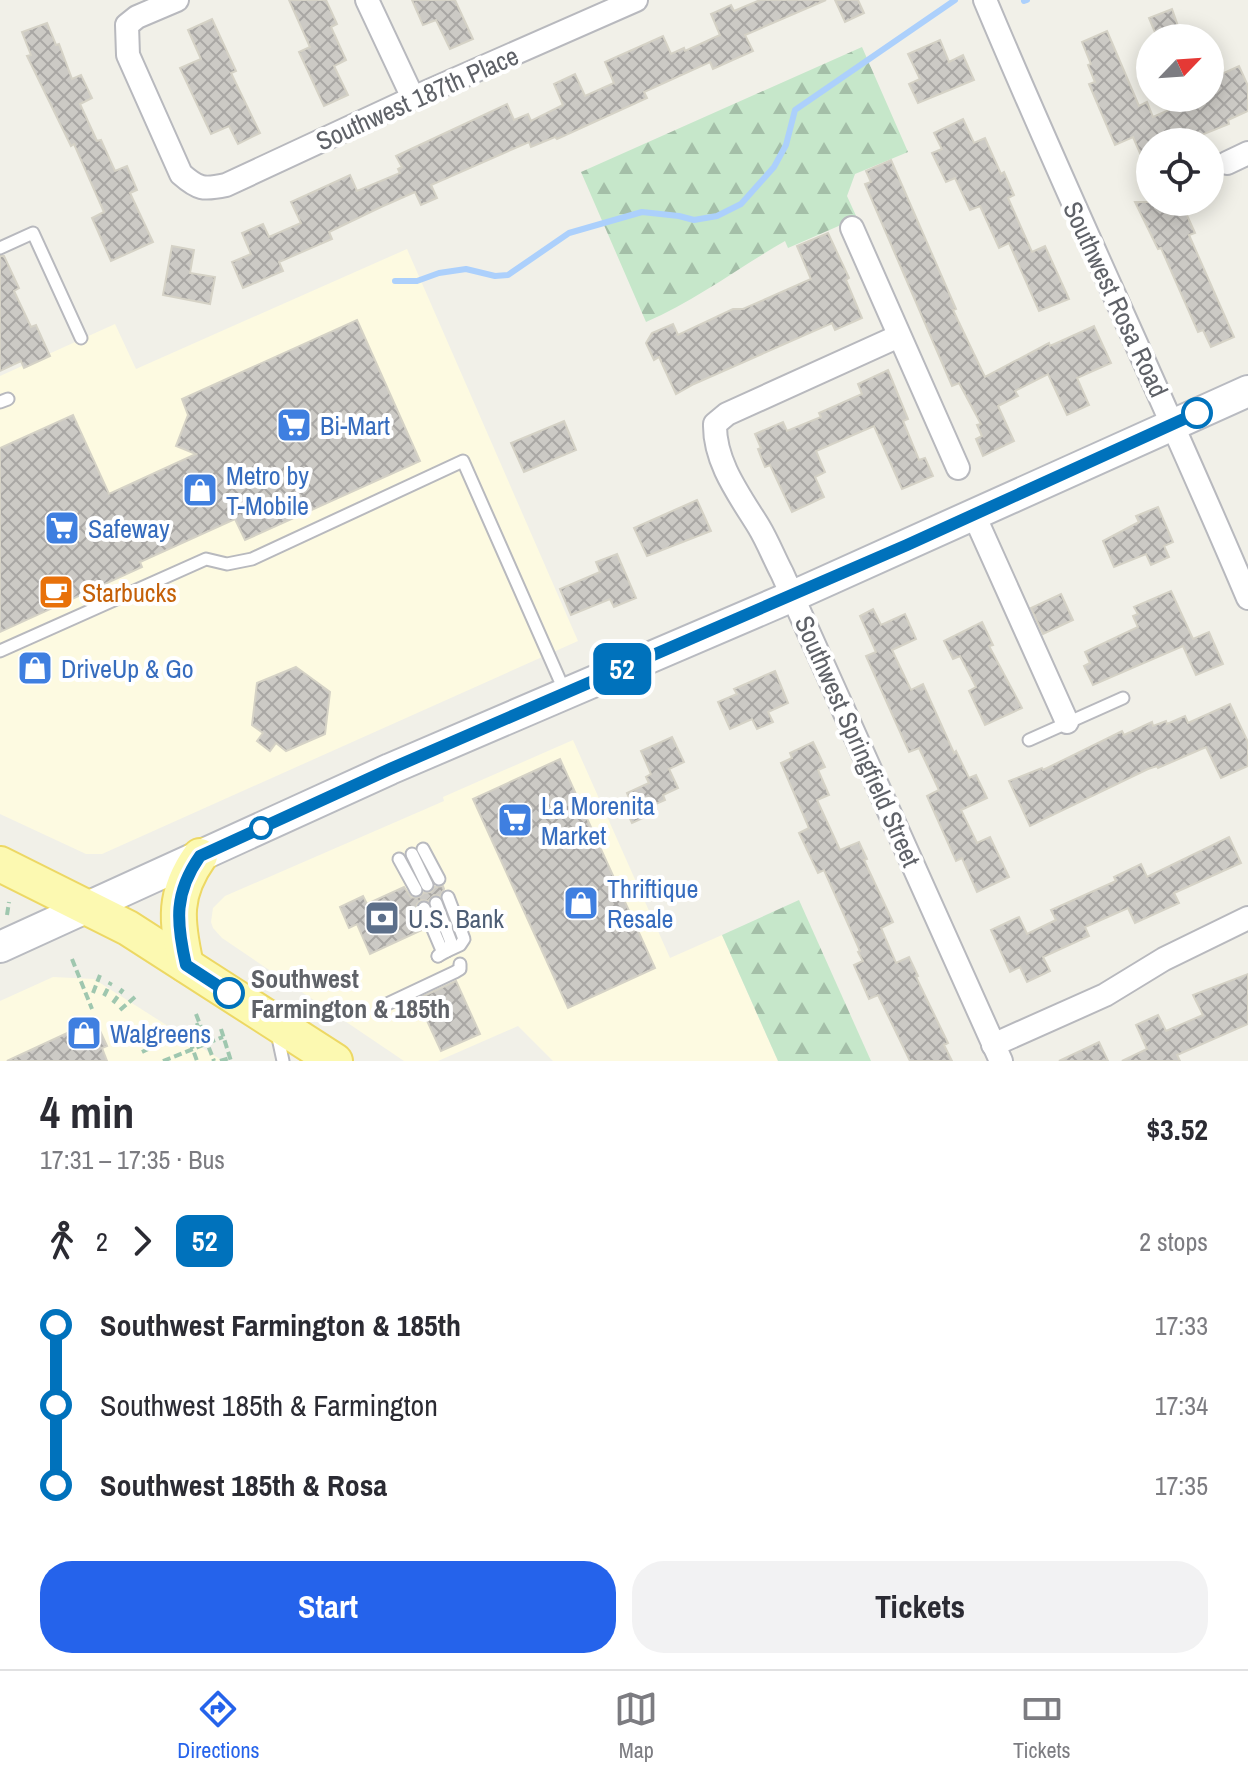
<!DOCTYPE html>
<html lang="en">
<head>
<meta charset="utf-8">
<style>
  body { margin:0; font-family:"Archivo Narrow",sans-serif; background:#f2f2f3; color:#2b2b33; height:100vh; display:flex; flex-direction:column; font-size:30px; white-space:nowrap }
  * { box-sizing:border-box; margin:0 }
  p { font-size:26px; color:#7c7c81 }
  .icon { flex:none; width:44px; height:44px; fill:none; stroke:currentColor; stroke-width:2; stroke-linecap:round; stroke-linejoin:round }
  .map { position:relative; height:1061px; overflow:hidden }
  .drawer { display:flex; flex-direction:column; background:#fff; flex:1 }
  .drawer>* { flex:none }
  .badge { padding:0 16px; border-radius:12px; font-size:28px; line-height:52px }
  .needle { width:52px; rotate:65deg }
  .buttons { position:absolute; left:1136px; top:24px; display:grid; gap:16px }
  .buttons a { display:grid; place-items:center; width:88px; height:88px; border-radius:50%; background:#fff; box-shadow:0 4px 20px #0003; font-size:40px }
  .map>.badge { position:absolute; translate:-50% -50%; box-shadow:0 0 0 4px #fff }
  .legs { display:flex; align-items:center; gap:12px; height:88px; padding:0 40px; font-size:26px }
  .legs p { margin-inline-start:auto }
  .summary { display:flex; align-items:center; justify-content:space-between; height:136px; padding:0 40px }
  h1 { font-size:44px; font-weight:700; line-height:60px }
  .primary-button { display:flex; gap:16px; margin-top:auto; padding:16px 40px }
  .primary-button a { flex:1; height:92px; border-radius:32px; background:#2563eb; color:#fff; font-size:32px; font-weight:700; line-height:92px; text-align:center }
  .primary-button a+a { background:#f2f2f3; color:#2b2b33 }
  ul { padding:0 40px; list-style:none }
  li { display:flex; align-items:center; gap:28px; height:80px; font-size:30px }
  li i { display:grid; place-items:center; width:12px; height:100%; margin:0 10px; background:currentColor }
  li i::after { content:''; width:20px; height:20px; margin:-10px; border:6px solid; border-radius:50%; background:#fff }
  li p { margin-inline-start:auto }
  li:first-child i { background:linear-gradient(#0000 50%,currentColor 0) }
  li:last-child i { background:linear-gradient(currentColor 50%,#0000 0) }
  .tab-bar { display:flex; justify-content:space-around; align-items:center; height:112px; border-top:2px solid #e1e1e2; background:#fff; font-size:22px; color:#7c7c81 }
  .tab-bar a { display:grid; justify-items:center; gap:4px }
  .tab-bar .current { color:#2563eb }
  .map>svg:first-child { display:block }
  .commercial { fill:#fdfae1 }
  .forest { fill:url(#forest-firs) }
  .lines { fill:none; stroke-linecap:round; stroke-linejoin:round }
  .stream { stroke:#acd0fc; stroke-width:6 }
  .building { fill:url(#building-cross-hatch); stroke:#d5d2c6; stroke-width:2 }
  .lane-casing { stroke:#b8b9be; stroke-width:15 }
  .street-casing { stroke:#b8b9be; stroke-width:26 }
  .secondary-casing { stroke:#b9bbc1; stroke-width:34 }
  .primary-casing { stroke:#edd864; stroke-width:38 }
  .path { stroke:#9fc7af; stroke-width:4; stroke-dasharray:8 4; stroke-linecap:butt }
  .lane { stroke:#fff; stroke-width:11 }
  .street { stroke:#fff; stroke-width:22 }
  .secondary { stroke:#fff; stroke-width:30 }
  .primary { stroke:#fcf9b1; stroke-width:34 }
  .line-1-casing { stroke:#fff; stroke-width:18 }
  .line-1 { stroke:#0072bc; stroke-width:12 }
  .stop-1-dot { fill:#fff; stroke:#0072bc; stroke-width:4 }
  .labels { text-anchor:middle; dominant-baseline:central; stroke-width:8; stroke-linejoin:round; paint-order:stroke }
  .street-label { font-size:26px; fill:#5f6268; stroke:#fff }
  .shop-label { font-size:26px; fill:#366cbe; stroke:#fff; text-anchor:start }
  .food-label { font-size:26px; fill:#c56008; stroke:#fff; text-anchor:start }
  .service-label { font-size:26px; fill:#4e5e75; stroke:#fff; text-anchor:start }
  .stop-label { font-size:26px; font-weight:bold; fill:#5f6268; stroke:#fff; text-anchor:start }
</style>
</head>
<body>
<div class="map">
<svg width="1248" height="1061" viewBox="0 0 1248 1061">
  <defs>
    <pattern id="forest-firs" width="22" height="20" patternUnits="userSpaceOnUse" patternTransform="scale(2)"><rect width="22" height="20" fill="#c6e7ca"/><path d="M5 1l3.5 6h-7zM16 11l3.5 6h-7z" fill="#a4bfa8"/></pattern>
    <pattern id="building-cross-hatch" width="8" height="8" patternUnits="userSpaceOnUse" patternTransform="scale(2)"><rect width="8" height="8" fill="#cccac5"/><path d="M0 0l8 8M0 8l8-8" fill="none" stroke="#a9a7a4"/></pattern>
  </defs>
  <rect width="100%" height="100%" fill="#f1f0e8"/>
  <g class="commercial">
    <polygon points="407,249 578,641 102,854 86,854 0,814 0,376 115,324 136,369"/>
    <polygon points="573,740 670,958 722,935 778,1061 553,1061 518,1026 438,1061 404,1061 222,938 213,928 211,922 213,908 225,896 444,801 443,797"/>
    <polygon points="53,977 94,979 223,1061 0,1061 0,1001"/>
  </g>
  <g class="forest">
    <path d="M862,47L908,152L855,174L847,196L857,218L788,248L785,241C738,268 695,301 646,322L581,172Z"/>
    <polygon points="799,900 871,1061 778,1061 722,935"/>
  </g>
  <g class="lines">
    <g class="stream">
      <polyline points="1024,1 1027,0"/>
      <polyline points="395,281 417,281 439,273 466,269 495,276 508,275 569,233 642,212 679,216 694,220 717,216 741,204 774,167 786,145 795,110 955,0"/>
    </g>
  </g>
  <g class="building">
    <polygon points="289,0 326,0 337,24 331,27 346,60 334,66 348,95 324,106 299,52 310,47"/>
    <polygon points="412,0 455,0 473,39 450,49 436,20 423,25"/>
    <polygon points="760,0 826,0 745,35 753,51 713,69 710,62 644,92 647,98 557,139 555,137 531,147 529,142 431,185 437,198 421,205 415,192 381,207 329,232 332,239 279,262 283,271 243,288 232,262 251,254 242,233 263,224 269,237 301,223 291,202 350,175 357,191 400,173 398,169 402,167 396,156 507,104 514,120 528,114 531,121 563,105 554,84 575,74 585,96 614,83 605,62 663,36 671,54 684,48 685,51 720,35 711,14 731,5 734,11"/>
    <polygon points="835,0 858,0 864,13 845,22"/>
    <polygon points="1172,9 1179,29 1157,37 1149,18"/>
    <polygon points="212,19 236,71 231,73 260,133 238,144 229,126 211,134 180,68 201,59 188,30"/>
    <polygon points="47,23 56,45 59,44 72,79 81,75 92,98 80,104 97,141 101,140 115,171 127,166 137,190 130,193 153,242 111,261 92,218 104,212 74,144 71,146 27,56 31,55 22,32"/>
    <polygon points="1107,31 1139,106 1147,102 1153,117 1196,98 1210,98 1210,87 1218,83 1215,77 1239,66 1248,86 1248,111 1228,120 1229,124 1184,142 1150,142 1150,176 1133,137 1115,145 1089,84 1095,82 1088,65 1091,64 1082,42"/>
    <polygon points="940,40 949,62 963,55 974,80 918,103 909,84 920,79 908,54"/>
    <polygon points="963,119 974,143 985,138 1001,174 1004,172 1014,195 1008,198 1032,252 1045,246 1069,299 1039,311 1009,243 999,248 980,206 970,210 955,178 946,182 932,153 942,149 934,133"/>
    <polygon points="891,160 956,309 953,310 985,377 1049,343 1050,346 1094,326 1111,363 1077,378 1089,405 1067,415 1048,374 1015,391 1018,396 998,406 1014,441 983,456 976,439 982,436 977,425 981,424 959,383 952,386 865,184 871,182 866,171"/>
    <polygon points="1135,202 1181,202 1195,233 1189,235 1234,337 1211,347 1203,330 1198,332 1161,248 1158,249"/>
    <polygon points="828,233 849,278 846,280 862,318 835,330 832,323 694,384 676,394 659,357 654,360 646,343 652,333 673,324 678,335 733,309 743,309 811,279 797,246"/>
    <polygon points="172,246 194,250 190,273 215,277 210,304 163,295"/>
    <polygon points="0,256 4,256 19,288 14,291 31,327 36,325 50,356 24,368 21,361 0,371"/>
    <polygon points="357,320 420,461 245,540 235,519 140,562 142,567 0,632 0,448 73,415 109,494 196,454 176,446 188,415 182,399"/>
    <polygon points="888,370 908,419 903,421 919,460 925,458 933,476 902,489 874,426 816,451 825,472 815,477 824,497 792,512 770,465 765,467 758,449 761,448 755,434 783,422 787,431 821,417 819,413 862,394 858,384"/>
    <polygon points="564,421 576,450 524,472 511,443"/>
    <polygon points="697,500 711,531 647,556 634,528"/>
    <polygon points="1158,507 1173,542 1164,546 1169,557 1151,565 1146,554 1114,567 1103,541 1139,522 1136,516"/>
    <polygon points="617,554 636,598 614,607 610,599 571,615 560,589 600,572 596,562"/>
    <polygon points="1171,591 1193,639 1209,632 1223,664 1196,675 1183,646 1093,685 1084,666 1090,663 1085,652 1138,627 1133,616 1138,614 1134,607"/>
    <polygon points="1061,594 1073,620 1043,634 1031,608"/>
    <polygon points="873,609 881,625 905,614 916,639 892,650 911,690 923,684 954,753 956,751 969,778 976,775 987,798 961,810 977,843 990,837 1009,877 977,892 962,858 956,861 927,796 939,790 919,748 909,752 866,656 876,652 860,616"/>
    <polygon points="982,622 993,645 989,646 1022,708 985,725 969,691 976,687 960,656 953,659 944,641"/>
    <polygon points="296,667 330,692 325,734 286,751 276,743 270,751 257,741 263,733 252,725 257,683"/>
    <polygon points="775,671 788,703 768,712 773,722 757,729 752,719 730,729 718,702 737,694 734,689"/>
    <polygon points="1230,704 1248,742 1248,766 1221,778 1206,747 1158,768 1157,766 1148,769 1030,826 1009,781 1042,768 1043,770 1122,731 1124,735 1152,722 1153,726 1166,721 1167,724 1185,716 1188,723"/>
    <polygon points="672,737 684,762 669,769 678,788 663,795 665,800 651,806 654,813 632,823 624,806 631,803 627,793 649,783 646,777 651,774 641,751"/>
    <polygon points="813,742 825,767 818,770 829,795 817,800 840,850 859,842 867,859 864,860 893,922 881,928 896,963 909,957 918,976 916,977 948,1043 944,1045 952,1061 910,1061 878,995 869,999 854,965 863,961 858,952 860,951 824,870 818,873 799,833 809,828 781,763 792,758 790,753"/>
    <polygon points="560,759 655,968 568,1008 473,799"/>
    <polygon points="1229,837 1241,863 1174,893 1179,903 1135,923 1128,908 1085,927 1089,936 1043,957 1050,971 1027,982 1020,967 1010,972 991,930 1019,917 1027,934 1056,920 1051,910 1116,881 1114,877 1141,864 1147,877"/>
    <polygon points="443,886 444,889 440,896 434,895 428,901 421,900 417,904 416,911 424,929 370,954 357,924 349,928 340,907 363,896 367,904 404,887 411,897 417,898 424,893 431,892 435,887"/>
    <polygon points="1248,974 1248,1024 1177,1055 1180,1061 1122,1061 1147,1049 1136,1025 1158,1015 1166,1031 1203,1015 1193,995"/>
    <polygon points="456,981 480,1034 441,1051 417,999"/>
    <polygon points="95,1020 107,1046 102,1048 107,1061 7,1061"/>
    <polygon points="1099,1042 1108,1061 1059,1061"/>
  </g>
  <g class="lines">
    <defs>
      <g id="lane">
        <polyline points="0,248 33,233 81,338"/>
        <polyline points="0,402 8,399"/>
        <polyline points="0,651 206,559 227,564 252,559 463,461 565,692"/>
        <polyline points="1029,740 1123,698"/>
        <polyline points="423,849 439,879"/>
        <polyline points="412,854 427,885"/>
        <polyline points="399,859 416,890"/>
        <polyline points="436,903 451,942 447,951 438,956"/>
        <polyline points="424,908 441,948 442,952 438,956"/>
        <polyline points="447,951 460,945 464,939 448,897"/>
        <polyline points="385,1005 455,972 460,969 460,964"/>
        <polyline points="277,1033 283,1061"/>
      </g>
      <g id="street">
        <path d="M177,0L137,17L127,25L128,55L181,174C198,189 203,190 226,185L413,98L636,0"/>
        <polyline points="367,0 413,98"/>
        <path d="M985,0C1069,201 1163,397 1248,598"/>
        <polyline points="1227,163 1248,153"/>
        <polyline points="852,228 958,468"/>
        <path d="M899,336L727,414L715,424C714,462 740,496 759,527C768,542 774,558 782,573L1001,1061"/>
        <polyline points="974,515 1067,722"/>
        <polyline points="993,1045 1105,995 1164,959 1248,918"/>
      </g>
      <polyline id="secondary" points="0,947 390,769 793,596 1248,391"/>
      <g id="primary">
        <polyline points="0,864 128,928 335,1061"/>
        <path d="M186,965C176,920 173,894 200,856"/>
      </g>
    </defs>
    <use href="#lane" class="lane-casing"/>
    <use href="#street" class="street-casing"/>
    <use href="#secondary" class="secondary-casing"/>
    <use href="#primary" class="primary-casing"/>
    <g class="path">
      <polyline points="7,915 9,902"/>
      <polyline points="72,959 92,1009"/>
      <polyline points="93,993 100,975"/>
      <polyline points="104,996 111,982"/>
      <polyline points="113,1003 123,989"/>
      <polyline points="120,1010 135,997"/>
      <polyline points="196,1014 214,1061"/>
      <polyline points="221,1029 231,1061"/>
      <polyline points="186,1030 197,1061"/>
      <polyline points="142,1052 199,1024"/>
      <polyline points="163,1061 223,1037"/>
      <polyline points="220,1061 230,1058"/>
    </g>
    <use href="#lane" class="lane"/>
    <use href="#street" class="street"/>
    <use href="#secondary" class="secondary"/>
    <use href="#primary" class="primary"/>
  </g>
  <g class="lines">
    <defs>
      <path id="line-1" d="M229,993L186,965C176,921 174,893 200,856L390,769L907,545L1197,413"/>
    </defs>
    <use href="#line-1" class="line-1-casing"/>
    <use href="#line-1" class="line-1"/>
  </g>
  <defs>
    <symbol id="supermarket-square" viewBox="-11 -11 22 22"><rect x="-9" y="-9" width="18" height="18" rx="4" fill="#3f7fe0" stroke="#fff"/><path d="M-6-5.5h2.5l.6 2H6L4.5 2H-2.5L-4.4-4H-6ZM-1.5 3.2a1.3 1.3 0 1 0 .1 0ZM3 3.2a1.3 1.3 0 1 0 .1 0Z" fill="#fff"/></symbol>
    <symbol id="shop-square" viewBox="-11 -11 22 22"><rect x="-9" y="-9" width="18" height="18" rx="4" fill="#3f7fe0" stroke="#fff"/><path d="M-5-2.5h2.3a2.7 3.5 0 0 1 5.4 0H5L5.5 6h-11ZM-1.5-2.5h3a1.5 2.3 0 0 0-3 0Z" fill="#fff"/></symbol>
    <symbol id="cafe-square" viewBox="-11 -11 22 22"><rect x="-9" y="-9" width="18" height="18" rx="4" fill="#e8710a" stroke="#fff"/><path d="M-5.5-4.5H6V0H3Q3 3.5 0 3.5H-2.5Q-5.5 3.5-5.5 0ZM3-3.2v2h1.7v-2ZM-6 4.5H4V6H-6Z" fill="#fff"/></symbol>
    <symbol id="bank-square" viewBox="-11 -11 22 22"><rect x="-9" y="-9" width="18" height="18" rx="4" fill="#5c6f8a" stroke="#fff"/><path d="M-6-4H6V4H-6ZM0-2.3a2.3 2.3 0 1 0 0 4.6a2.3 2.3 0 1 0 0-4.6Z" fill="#fff"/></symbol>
  </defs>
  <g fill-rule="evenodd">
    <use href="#supermarket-square" x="274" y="405" width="40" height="40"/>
    <use href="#shop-square" x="180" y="470" width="40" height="40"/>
    <use href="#supermarket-square" x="42" y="508" width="40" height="40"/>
    <use href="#cafe-square" x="36" y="572" width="40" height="40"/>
    <use href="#shop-square" x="15" y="648" width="40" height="40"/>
    <use href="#supermarket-square" x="495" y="800" width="40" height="40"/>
    <use href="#shop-square" x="561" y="883" width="40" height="40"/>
    <use href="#bank-square" x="362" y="898" width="40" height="40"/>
    <use href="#shop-square" x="64" y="1013" width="40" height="40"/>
  </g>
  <g class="stop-1-dot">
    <circle cx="1197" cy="413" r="14"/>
    <circle cx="261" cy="828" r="10"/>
    <circle cx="229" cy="993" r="14"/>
  </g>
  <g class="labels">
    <g class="street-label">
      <text transform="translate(417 98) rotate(-24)">Southwest 187th Place</text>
      <text transform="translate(1116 299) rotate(65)">Southwest Rosa Road</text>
      <text transform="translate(858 741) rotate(66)">Southwest Springfield Street</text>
    </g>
    <g class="shop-label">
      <text x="320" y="425">Bi-Mart</text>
      <text x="226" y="475">Metro by<tspan x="226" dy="30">T-Mobile</tspan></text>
      <text x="88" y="528">Safeway</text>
      <text x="61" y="668">DriveUp &amp; Go</text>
      <text x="541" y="805">La Morenita<tspan x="541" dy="30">Market</tspan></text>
      <text x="607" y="888">Thriftique<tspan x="607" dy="30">Resale</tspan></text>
      <text x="110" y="1033">Walgreens</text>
    </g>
    <g class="food-label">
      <text x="82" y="592">Starbucks</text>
    </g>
    <g class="service-label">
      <text x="408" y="918">U.S. Bank</text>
    </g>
    <g class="stop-label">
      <text x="251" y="978">Southwest<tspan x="251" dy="30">Farmington &amp; 185th</tspan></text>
    </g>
  </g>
</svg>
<div class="buttons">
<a><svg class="needle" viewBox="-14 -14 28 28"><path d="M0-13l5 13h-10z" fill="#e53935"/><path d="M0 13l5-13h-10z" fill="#7c7c81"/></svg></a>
<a><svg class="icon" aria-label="locate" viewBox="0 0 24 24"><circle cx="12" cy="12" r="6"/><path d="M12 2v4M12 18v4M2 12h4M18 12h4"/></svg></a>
</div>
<b class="badge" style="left:622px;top:669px;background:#0072bc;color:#fff">52</b>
</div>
<section class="drawer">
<div class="summary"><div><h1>4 min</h1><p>17:31 – 17:35 · Bus</p></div><b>$3.52</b></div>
<div class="legs"><svg class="icon" aria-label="walk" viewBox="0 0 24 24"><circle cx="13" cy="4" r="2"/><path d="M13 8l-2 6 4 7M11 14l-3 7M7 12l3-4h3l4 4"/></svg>2<svg class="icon" aria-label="forward" viewBox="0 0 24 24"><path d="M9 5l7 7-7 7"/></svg><b class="badge" style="background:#0072bc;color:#fff">52</b><p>2 stops</p></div>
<ul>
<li><i style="color:#0072bc"></i><b>Southwest Farmington &amp; 185th</b><p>17:33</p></li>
<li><i style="color:#0072bc"></i><span>Southwest 185th &amp; Farmington</span><p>17:34</p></li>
<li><i style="color:#0072bc"></i><b>Southwest 185th &amp; Rosa</b><p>17:35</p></li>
</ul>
<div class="primary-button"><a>Start</a><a>Tickets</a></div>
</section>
<nav class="tab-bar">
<a class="current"><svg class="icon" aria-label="directions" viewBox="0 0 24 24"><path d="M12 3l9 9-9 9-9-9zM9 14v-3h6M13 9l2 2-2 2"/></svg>Directions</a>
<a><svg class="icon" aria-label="map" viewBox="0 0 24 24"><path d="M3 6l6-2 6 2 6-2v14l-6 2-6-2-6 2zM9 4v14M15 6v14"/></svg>Map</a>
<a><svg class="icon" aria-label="tickets" viewBox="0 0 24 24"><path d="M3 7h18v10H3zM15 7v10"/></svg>Tickets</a>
</nav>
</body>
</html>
